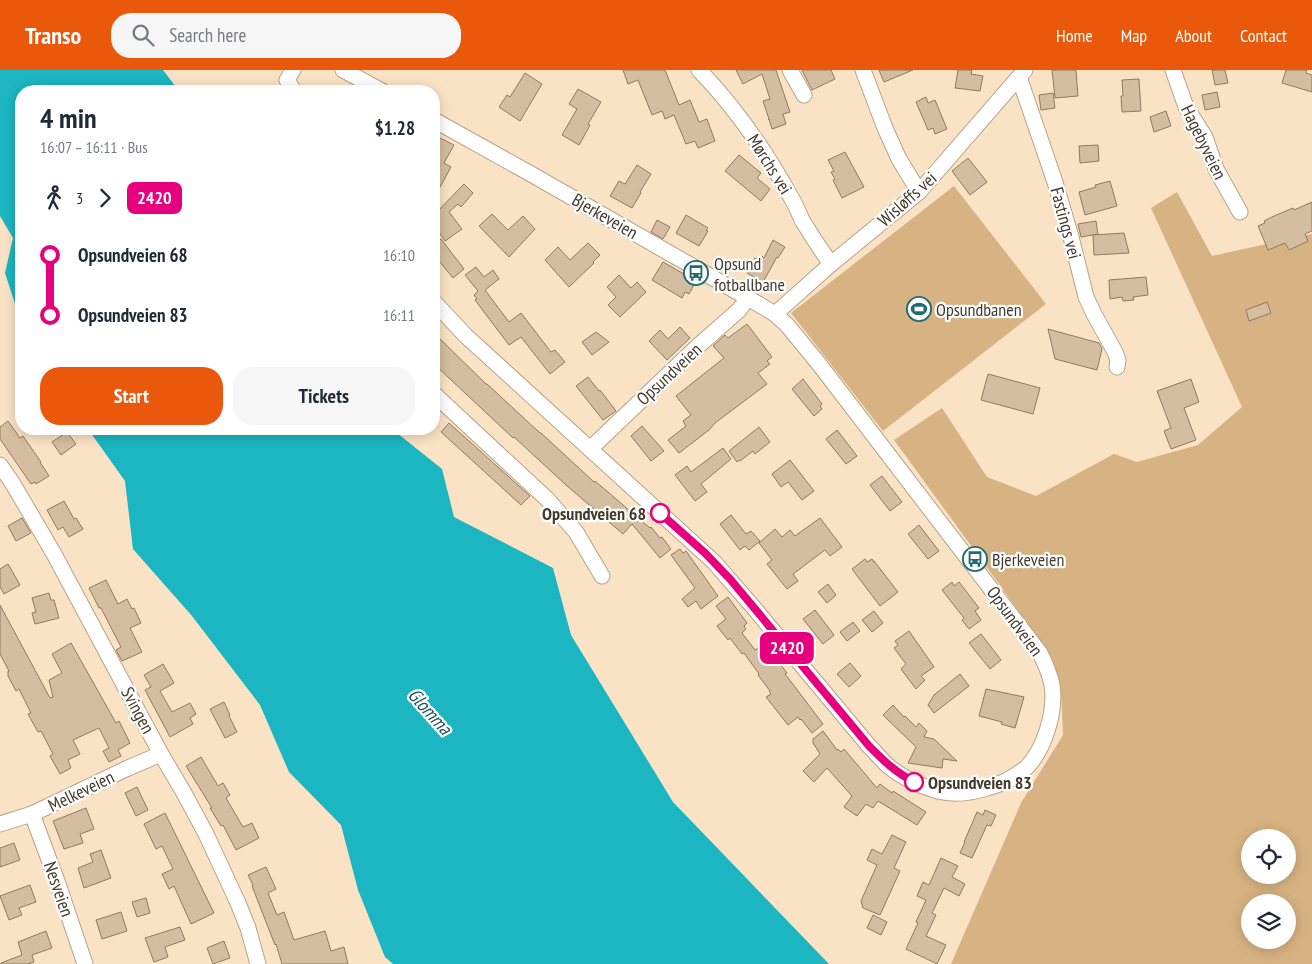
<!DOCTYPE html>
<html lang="en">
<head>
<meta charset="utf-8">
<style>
  body { margin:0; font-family:"PT Sans Narrow",sans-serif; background:#f6f6f7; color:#1f2937; height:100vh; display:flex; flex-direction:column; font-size:19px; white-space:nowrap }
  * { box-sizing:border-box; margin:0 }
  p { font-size:16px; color:#747a83 }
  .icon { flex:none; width:28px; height:28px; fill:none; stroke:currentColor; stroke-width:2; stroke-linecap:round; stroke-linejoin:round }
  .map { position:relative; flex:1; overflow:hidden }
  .panel { position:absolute; left:15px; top:15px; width:425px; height:350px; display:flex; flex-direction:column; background:#fff; border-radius:20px; box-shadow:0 2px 12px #0003 }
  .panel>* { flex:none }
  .badge { padding:0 10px; border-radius:8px; font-size:18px; line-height:32px }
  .buttons { position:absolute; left:1241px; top:759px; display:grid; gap:10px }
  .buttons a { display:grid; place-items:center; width:55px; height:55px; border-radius:50%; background:#fff; box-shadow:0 2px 12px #0003; font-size:25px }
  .map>.badge { position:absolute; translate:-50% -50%; box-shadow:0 0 0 2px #fff }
  .legs { display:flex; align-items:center; gap:8px; height:55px; padding:0 25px; font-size:16px }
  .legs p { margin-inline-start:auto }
  .headline { display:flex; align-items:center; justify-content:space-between; height:85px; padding:0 25px }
  h1 { font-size:28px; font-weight:600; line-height:38px }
  .action { display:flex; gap:10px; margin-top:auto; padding:10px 25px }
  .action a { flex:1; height:58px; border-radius:20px; background:#ea580c; color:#fff; font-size:20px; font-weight:600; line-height:58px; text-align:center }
  .action a+a { background:#f6f6f7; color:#1f2937 }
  ul { padding:0 25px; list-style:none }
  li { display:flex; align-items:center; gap:18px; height:60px; font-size:19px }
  li i { display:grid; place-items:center; width:8px; height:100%; margin:0 6px; background:currentColor }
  li i::after { content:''; width:12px; height:12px; margin:-6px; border:4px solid; border-radius:50%; background:#fff }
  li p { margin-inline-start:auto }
  li:first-child i { background:linear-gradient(#0000 50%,currentColor 0) }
  li:last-child i { background:linear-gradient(currentColor 50%,#0000 0) }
  header { display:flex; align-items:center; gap:30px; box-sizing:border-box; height:70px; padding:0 25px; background:#ea580c; color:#fff }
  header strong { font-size:24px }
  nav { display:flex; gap:28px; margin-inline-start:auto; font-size:18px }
  .search { width:350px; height:45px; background:#f6f6f7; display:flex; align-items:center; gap:12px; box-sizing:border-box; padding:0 18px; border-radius:20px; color:#747a83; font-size:19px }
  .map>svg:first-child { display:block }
  .green { fill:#d7b282; fill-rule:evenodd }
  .water { fill:#1bb6c1 }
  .building { fill:#d4bda0; stroke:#907b60 }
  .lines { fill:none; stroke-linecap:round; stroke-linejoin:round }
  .street-casing { stroke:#b8a287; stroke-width:17 }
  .street { stroke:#fff; stroke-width:15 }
  .line-1-casing { stroke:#fff; stroke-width:11 }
  .line-1 { stroke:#e6007e; stroke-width:8 }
  .stop-1-dot { fill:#fff; stroke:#e6007e; stroke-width:2.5 }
  .labels { text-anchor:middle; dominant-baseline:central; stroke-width:4.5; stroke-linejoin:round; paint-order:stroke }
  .street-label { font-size:18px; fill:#433a2e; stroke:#fff }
  .poi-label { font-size:18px; fill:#433a2e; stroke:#fff; text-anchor:start }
  .stop-label { font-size:18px; font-weight:bold; fill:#433a2e; stroke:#fff; text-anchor:end }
  .water-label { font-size:19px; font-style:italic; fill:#1b5459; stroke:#fff }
</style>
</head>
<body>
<header>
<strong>Transo</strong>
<div class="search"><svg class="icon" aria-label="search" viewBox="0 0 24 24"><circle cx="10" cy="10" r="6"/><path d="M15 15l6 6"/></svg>Search here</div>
<nav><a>Home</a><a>Map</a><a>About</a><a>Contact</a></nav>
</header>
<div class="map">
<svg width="1312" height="894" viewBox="0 0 1312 894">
  <rect width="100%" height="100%" fill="#fae2c5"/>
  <g class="green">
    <polygon points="954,116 1046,234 883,361 791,243"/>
    <path d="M1177,122L1212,186L1312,164V894H951L1021,733L1063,665L1061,622L1050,584L894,370L942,338L987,407L1036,426L1114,384L1137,392L1198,375L1242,337L1151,138ZM1250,768H1288V805H1250ZM1250,832H1288V870H1250Z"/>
  </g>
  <g class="water">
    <polygon points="0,0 163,0 179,21 21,21 21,252 5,203 13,168 0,146"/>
    <polygon points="88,359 392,359 442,399 454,447 553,498 571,565 673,732 829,894 393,894 385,887 358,820 341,755 289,702 260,635 192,546 133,479 125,411"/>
  </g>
  <g class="building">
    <polygon points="623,0 665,0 679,35 690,30 699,52 707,49 715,71 698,78 695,71 686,74 674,45 665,49 662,41 652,45 638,10 628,14"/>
    <polygon points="736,0 776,0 790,42 783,44 786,54 772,59 769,49 768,50 769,49 763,31 770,29 762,4 743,14"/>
    <polygon points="802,0 831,0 835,9 812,20"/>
    <polygon points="879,0 913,0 884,12"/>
    <polygon points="958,0 972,0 971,4 983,6 980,21 955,18"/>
    <polygon points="1052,0 1076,0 1078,26 1055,28"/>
    <polygon points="1212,0 1225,0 1228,13 1215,15"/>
    <polygon points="1286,0 1307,0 1306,3 1312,5 1312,22 1282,13"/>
    <polygon points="525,3 542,14 520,51 499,37 507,25 510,27"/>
    <polygon points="1139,9 1141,41 1122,42 1121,26 1123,26 1122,10"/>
    <polygon points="578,19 601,32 588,54 590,55 588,59 579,75 562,65 577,39 569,34"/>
    <polygon points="1217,22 1220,37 1205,40 1202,25"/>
    <polygon points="1053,23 1055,38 1041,40 1039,25"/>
    <polygon points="926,27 928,33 935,30 947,59 935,64 933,58 928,60 916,32"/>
    <polygon points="1166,41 1171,56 1154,62 1150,47"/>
    <polygon points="434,65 454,75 444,93 451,97 434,128"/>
    <polygon points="1098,75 1099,91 1080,93 1079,76"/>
    <polygon points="845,82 864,117 842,128 833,110 835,109 831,102 834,101 828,90"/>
    <polygon points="739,85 761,103 757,108 770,119 761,131 725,101"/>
    <polygon points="968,88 987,112 970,125 952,101"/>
    <polygon points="637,95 651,104 640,122 641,123 632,138 610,126 619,111 625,114"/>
    <polygon points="1110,111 1117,136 1085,145 1079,122 1096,117 1095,115"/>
    <polygon points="464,114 473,123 461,137 458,134 449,142 462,159 445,171 434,155 434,145"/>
    <polygon points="1312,132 1312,161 1305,164 1308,171 1289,180 1285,173 1268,180 1258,156 1265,153 1264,151 1274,146 1293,138 1294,140"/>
    <polygon points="492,144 508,160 523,146 535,159 509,187 479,156"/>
    <polygon points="686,145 708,158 706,160 708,161 699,176 676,163"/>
    <polygon points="657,150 670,157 663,169 651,162"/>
    <polygon points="1096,151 1098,164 1081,167 1078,154"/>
    <polygon points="1124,163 1129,183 1094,185 1093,165"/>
    <polygon points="441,169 464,199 453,208 439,191 434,195 434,174"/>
    <polygon points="773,170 785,177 778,188 777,187 763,212 747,203 755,188 760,190 762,186 764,188"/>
    <polygon points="588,173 600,185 593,192 594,193 569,217 545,190 558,177 570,190"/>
    <polygon points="663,192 696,211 689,224 685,222 682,228 652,210"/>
    <polygon points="476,197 484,207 493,200 499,209 485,220 509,252 521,243 551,282 555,280 565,292 550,304 521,267 509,275 475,230 477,229 474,225 478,221 465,205"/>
    <polygon points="619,205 631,218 637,212 646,222 620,247 608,235 616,227 607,217"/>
    <polygon points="1146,207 1148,225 1133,227 1134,230 1123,231 1122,227 1110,229 1109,210"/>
    <polygon points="1267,232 1271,243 1249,251 1246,240"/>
    <polygon points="747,254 772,287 767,291 770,294 758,303 767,314 715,353 709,360 679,383 668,370 686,356 683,351 691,345 676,326 724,288 713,276 725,265 728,268"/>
    <polygon points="680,257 690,268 667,290 649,271 660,260 668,269"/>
    <polygon points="1048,259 1099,273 1102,279 1097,300 1055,289"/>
    <polygon points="596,262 609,272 592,285 582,272"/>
    <polygon points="434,263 486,314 487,314 540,363 541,363 594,412 595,411 650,458 651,457 660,468 662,467 671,479 660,488 632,454 623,464 566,415 514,367 513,368 434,294"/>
    <polygon points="988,304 1040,318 1033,344 981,330"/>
    <polygon points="588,307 599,321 600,320 616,341 603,350 576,316"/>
    <polygon points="803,309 822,334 820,336 822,339 814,346 792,319"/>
    <polygon points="1191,309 1199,332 1184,338 1196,370 1171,379 1164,361 1171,358 1157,321"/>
    <polygon points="8,351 20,368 23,366 41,392 40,392 49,406 36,414 35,412 31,414 0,369 0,357"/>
    <polygon points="449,353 530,426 521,435 441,362"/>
    <polygon points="642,356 664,381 651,391 631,366"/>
    <polygon points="759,357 770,372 755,384 753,381 740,391 739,390 737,392 729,381"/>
    <polygon points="837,360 857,386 846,394 826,369"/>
    <polygon points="67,362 76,374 61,385 52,372"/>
    <polygon points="723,378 731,389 701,414 707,422 695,431 675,405 687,396 691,402"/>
    <polygon points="790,390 814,421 802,430 788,412 781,417 772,404"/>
    <polygon points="882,406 902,432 890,441 870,415"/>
    <polygon points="64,431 74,449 76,448 83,459 69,467 63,457 58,460 47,440"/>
    <polygon points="731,445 746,464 751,461 760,471 749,480 745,476 740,480 720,454"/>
    <polygon points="22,448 31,463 16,471 8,456"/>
    <polygon points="820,448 842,477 830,486 825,480 793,504 798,511 787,519 767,494 772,490 759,473 775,459 782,467 790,460 795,466"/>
    <polygon points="919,455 939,481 928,489 908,464"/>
    <polygon points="680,479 683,483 686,481 718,526 701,539 696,531 688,537 682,529 695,518 671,485"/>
    <polygon points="865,489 867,492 872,489 874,492 874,491 898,522 880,536 852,499"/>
    <polygon points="8,494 20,515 4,524 0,517 0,499"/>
    <polygon points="106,510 118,534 127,529 132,539 134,538 141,553 130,558 142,582 122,591 116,580 121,577 101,538 99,538 89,518"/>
    <polygon points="952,512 954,516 959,512 979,538 975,541 981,550 969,559 962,550 964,548 942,520"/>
    <polygon points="828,514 836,525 827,533 818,522"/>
    <polygon points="49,523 51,530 54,530 59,548 35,554 32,543 36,542 32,528"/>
    <polygon points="728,527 747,553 744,556 746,559 742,563 755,580 761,576 764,579 767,577 787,603 785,604 795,617 823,654 812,663 801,649 800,650 798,647 788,655 766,627 771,624 769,621 770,621 758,605 759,604 744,583 742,584 730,568 728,570 717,556 726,549 716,536"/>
    <polygon points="0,535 50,628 53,627 49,610 62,603 52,584 71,573 116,653 119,651 130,673 118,680 121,686 109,692 103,681 109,678 99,658 73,670 80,684 68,690 71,698 60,704 50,686 53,684 41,661 38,662 28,644 31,643 19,619 16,621 8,606 8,601 9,601 0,584"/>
    <polygon points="815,540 834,565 823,574 803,549"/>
    <polygon points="874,541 883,553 872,562 862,550"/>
    <polygon points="853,552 860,561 847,571 840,562"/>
    <polygon points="909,561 934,597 921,606 925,610 916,619 901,599 906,594 894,578 898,575 895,571"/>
    <polygon points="981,564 1001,590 990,599 969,573"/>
    <polygon points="850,593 861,606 849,617 837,604"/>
    <polygon points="163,594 174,613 160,621 172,642 190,633 196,644 190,648 193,654 170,667 145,620 151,617 144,605"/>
    <polygon points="960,604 969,616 934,643 928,635 934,625"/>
    <polygon points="986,619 1024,627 1015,658 1001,654 1002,652 979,646"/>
    <polygon points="224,632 230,645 229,646 237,662 225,668 210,639"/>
    <polygon points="893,635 904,647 905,646 916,657 919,653 927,661 924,667 934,669 957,691 943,689 942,698 908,693 916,677 883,645"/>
    <polygon points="823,661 837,680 838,679 841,682 844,679 877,718 880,714 892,723 893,721 926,742 917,755 878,731 873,738 866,734 857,746 844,737 852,726 827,698 814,712 803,701 820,684 813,673 813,669"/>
    <polygon points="201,687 218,716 223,713 230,725 226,728 243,757 252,753 259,768 236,780 223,755 221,756 210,738 212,738 186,696"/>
    <polygon points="137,717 148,740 136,746 125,723"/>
    <polygon points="86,738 94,759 80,764 83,773 64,779 53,751"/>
    <polygon points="985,740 996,745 991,756 987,755 972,788 960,783 965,772 964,772 977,742 983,745"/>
    <polygon points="165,743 214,843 191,854 174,816 169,819 162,804 173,799 162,776 156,779 144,754"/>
    <polygon points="892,765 906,772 894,798 900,801 880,845 863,838 861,831 877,795 867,790 872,779 882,784"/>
    <polygon points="14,773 20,790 0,797 0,778"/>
    <polygon points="101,780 111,808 84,818 78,798 93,792 90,784"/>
    <polygon points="941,788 958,796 952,807 965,814 959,826 944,818 932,843 936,845 926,866 946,875 937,894 906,879 918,853 916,852 926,830 917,826 923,812 929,815"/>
    <polygon points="266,797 276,819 268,823 277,845 284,842 294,870 325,861 331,881 344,877 348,894 282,894 276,874 275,875 252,816 253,815 248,805"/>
    <polygon points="30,815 36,832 19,838 22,845 9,850 0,826"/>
    <polygon points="146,828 150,843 137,847 132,832"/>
    <polygon points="121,842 127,861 102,869 96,850"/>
    <polygon points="873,845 887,852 881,865 867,858"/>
    <polygon points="180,857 185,870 165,877 168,887 154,892 145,868"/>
    <polygon points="46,861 52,878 32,885 34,892 28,894 1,894 1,893 22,885 18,872"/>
    <polygon points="224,871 230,888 213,894 207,878"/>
  </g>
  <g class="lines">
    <defs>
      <g id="street">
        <polyline points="293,0 287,10 294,21"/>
        <polyline points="343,0 382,21"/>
        <path d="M699,0C736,38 766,82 792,129C796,136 799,143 802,150C811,165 821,180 831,194"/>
        <polyline points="790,0 804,25"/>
        <polyline points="863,0 885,58 899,89 919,122"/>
        <polyline points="1173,0 1186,37 1205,67 1216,99 1240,142"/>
        <polyline points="1019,7 1055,112 1071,167 1086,227 1094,244 1115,282 1118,290 1117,297"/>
        <path d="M434,50L531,104L748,228L775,244L787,255L819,294L1040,583C1045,593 1050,604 1052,615C1056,641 1045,678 1027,697C1015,707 1002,714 987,718C971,723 954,725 938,721C920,716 901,707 887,695C881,689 875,682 869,676L754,538L714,492L466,266L434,232"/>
        <polyline points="775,244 831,194 919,122 1025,0"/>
        <polyline points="434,324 547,429 576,462 602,506"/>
        <polyline points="590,379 697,277 739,240 748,228"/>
        <polyline points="0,395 13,414 54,484 161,684 184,723 206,764 238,833 248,858 258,894"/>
        <polyline points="32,744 57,811 85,894"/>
        <polyline points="0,754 32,744 128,698 161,684"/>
      </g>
    </defs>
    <use href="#street" class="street-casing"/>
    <use href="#street" class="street"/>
  </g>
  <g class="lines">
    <defs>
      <path id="line-1" d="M660,443L705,483L730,509L869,676C885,692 894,701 914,712"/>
    </defs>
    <use href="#line-1" class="line-1-casing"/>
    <use href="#line-1" class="line-1"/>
  </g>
  <defs>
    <symbol id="bus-ring" viewBox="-11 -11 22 22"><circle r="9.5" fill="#fff" stroke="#216c73" stroke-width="1.5"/><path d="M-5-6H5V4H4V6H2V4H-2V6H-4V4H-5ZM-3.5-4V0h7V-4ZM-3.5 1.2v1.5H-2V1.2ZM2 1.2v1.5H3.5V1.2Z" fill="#216c73"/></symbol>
    <symbol id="stadium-ring" viewBox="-11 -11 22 22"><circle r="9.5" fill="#fff" stroke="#216c73" stroke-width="1.5"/><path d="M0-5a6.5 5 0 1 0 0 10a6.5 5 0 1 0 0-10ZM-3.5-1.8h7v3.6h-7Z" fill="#216c73"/></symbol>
  </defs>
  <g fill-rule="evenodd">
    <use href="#bus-ring" x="682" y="189" width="28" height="28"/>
    <use href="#stadium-ring" x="905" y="225" width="28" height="28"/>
    <use href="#bus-ring" x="961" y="475" width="28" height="28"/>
  </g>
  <g class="stop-1-dot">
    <circle cx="660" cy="443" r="9"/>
    <circle cx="914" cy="712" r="9"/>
  </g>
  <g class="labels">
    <g class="street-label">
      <text transform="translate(1204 72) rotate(64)">Hagebyveien</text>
      <text transform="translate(770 94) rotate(58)">Mørchs vei</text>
      <text transform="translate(907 129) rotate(-42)">Wisløffs vei</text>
      <text transform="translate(605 146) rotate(30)">Bjerkeveien</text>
      <text transform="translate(1066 153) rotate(75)">Fastings vei</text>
      <text transform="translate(669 304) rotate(-43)">Opsundveien</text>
      <text transform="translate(1015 551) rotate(54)">Opsundveien</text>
      <text transform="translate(138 640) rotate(62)">Svingen</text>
      <text transform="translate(81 721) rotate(-26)">Melkeveien</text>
      <text transform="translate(59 819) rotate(71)">Nesveien</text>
    </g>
    <g class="poi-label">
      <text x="714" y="193">Opsund<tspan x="714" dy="21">fotballbane</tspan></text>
      <text x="936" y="239">Opsundbanen</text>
      <text x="992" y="489">Bjerkeveien</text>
    </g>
    <g class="stop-label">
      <text x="646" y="443">Opsundveien 68</text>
      <text x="928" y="712" text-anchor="start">Opsundveien 83</text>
    </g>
    <g class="water-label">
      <text transform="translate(430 641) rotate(48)">Glomma</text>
    </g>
  </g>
</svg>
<div class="buttons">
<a><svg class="icon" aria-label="locate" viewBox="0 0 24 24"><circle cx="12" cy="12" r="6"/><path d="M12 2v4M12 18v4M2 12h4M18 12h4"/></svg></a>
<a><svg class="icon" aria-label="layers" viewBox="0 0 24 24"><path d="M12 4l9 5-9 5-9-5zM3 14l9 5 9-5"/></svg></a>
</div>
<b class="badge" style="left:787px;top:578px;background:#e6007e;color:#fff">2420</b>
<section class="panel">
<div class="headline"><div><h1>4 min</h1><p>16:07 – 16:11 · Bus</p></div><b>$1.28</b></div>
<div class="legs"><svg class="icon" aria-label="walk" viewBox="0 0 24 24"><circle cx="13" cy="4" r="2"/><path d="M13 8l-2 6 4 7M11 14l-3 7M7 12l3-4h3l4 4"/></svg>3<svg class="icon" aria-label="forward" viewBox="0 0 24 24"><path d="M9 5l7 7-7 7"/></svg><b class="badge" style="background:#e6007e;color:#fff">2420</b></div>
<ul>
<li><i style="color:#e6007e"></i><b>Opsundveien 68</b><p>16:10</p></li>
<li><i style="color:#e6007e"></i><b>Opsundveien 83</b><p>16:11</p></li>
</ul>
<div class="action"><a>Start</a><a>Tickets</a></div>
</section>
</div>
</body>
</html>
